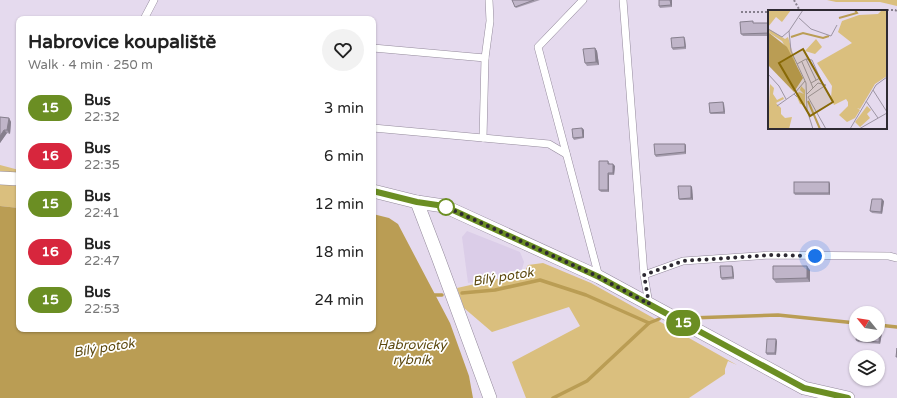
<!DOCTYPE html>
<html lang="en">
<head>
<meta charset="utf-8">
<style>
  body { margin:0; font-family:"Varela Round",sans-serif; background:#f2f2f2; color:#222; height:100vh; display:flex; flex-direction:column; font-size:15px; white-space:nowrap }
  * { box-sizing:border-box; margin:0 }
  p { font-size:13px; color:#767676 }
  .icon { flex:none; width:22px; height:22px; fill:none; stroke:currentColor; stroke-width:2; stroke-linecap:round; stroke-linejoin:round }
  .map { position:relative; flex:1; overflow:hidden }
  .drawer { position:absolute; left:16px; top:16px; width:360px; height:316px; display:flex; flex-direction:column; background:#fff; border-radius:8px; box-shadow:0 1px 3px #0004 }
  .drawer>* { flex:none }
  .badge { padding:0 8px; border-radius:13px; font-size:14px; line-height:26px }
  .needle { width:26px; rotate:300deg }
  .fabs { position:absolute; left:849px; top:306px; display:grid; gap:8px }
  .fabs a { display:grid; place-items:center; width:36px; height:36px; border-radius:50%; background:#fff; box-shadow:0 1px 3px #0004; font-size:20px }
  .you { position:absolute; width:20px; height:20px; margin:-10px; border:3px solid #fff; border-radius:50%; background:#1a73e8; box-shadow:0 0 0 6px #1a73e833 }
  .map>.badge { position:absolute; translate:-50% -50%; box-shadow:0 0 0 2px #fff }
  .round { display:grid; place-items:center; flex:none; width:42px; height:42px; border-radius:21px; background:#f2f2f2 }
  .overview { display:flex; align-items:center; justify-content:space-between; height:68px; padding:0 12px }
  h1 { font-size:19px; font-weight:800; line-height:30px }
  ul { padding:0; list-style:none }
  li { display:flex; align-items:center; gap:12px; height:48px; padding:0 12px }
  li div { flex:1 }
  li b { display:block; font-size:15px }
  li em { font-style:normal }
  li .badge { min-width:44px; font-weight:700; text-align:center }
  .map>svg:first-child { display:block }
  .built { fill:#dbcde8 }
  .green { fill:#dabf7e }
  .water { fill:#ba9d54 }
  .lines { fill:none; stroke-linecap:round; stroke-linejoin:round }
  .stream { stroke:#ba9d54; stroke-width:3.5 }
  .lane-casing { stroke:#948a9c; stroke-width:8 }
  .street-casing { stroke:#948a9c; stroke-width:14 }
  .path { stroke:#867f8d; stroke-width:2; stroke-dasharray:2 2; stroke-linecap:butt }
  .lane { stroke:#fff; stroke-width:7 }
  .street { stroke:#fff; stroke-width:13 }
  .wall { fill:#a59cad }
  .shaded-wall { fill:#867f8d }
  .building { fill:#c0b5c9; stroke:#867f8d }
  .line-casing { stroke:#fff; stroke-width:9 }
  .line { stroke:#6b8e23; stroke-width:6 }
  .walk { stroke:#2e2a32; stroke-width:4; stroke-dasharray:0 7.2 }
  .stop-dot { fill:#fff; stroke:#6b8e23; stroke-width:2 }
  .labels { text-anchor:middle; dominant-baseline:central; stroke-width:3.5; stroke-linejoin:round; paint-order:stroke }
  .water-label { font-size:13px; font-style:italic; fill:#5d490f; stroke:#fff }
  .inset-river { fill:none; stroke:#ba9d54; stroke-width:2 }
  .inset-road { fill:none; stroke:#9c94a3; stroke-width:1 }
  .view { fill:#886906; fill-opacity:0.15; stroke:#886906; stroke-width:2 }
  .inset-edge { fill:none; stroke:#2e2a32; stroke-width:2 }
</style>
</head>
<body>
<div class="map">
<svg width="897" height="398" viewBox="0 0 897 398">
  <rect width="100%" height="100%" fill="#e5daee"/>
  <polygon class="built" points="467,231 520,252 524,262 521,273 468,283 462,237"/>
  <g class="green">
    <polygon points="827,0 897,0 897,6 880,2 836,2"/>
    <polygon points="0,165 19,170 19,208 0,206"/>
    <polygon points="543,263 591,283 737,365 728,361 725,369 725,374 689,398 526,398 512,362 580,326 569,307 492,332 464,308 457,288 524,273 528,265"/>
  </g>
  <polygon class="water" points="0,206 19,208 19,329 373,329 373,214 389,218 398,224 450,323 469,376 473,398 0,398"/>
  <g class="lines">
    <g class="stream">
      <polyline points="462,293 495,290 540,280 586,295 649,323 659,319"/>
      <polyline points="432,295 442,295"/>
      <polyline points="690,318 778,315 856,323"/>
      <polyline points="878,325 897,327"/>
      <polyline points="553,398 587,381 649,323"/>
    </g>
    <defs>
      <g id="lane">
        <polyline points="489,0 490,21 485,58 483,138 549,144 566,154"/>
        <polyline points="583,0 538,47 599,277"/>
        <polyline points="623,0 644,275 649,304"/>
        <polyline points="144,19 154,0"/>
        <polyline points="373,48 485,58"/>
        <polyline points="373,128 483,138"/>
        <polyline points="644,275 683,261 770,255 889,256 897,258"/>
      </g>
      <g id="street">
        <polyline points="0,178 19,179"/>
        <polyline points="373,191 417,202 444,206 599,277 804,388 848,398"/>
        <polyline points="417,202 438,257 490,398"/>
      </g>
    </defs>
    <use href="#lane" class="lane-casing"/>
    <use href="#street" class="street-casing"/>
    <g class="path">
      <polyline points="794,0 800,11"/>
      <polyline points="807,11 895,10 897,11"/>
      <polyline points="741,12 769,12"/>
    </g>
    <use href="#lane" class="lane"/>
    <use href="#street" class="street"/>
  </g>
  <g class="wall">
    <polygon points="512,0 540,0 516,8"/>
    <polygon points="672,0 672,7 660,8 659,6"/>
    <polygon points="769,23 769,36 743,36 741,34"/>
    <polygon points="685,39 686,49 673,50 672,48"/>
    <polygon points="595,48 597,51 599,65 587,66 585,63"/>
    <polygon points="723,102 724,104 725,114 711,114 710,113"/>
    <polygon points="0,117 9,118 11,122 10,134 7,133 0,143"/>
    <polygon points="582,128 584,130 584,138 574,140 573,138"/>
    <polygon points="685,144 686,146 686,154 656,157 655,155"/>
    <polygon points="608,161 610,164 615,166 614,175 609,175 609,192 601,192 599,190"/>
    <polygon points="829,182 830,184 830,195 795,195 794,193"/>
    <polygon points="692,187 693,200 680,200 679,199"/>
    <polygon points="884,201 882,214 872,213 870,211"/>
    <polygon points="733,267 734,279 722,280 721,278"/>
    <polygon points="810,270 810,282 776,283 773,279"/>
    <polygon points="882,333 880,344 858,342 856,340"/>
    <polygon points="777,341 776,355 767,355 766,353"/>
  </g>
  <g class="shaded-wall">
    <polygon points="670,0 672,0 672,7 671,5"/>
    <polygon points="684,37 685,39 686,49 685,47"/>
    <polygon points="595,48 597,51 599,65 596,62"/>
    <polygon points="723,102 724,104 725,114 724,112"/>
    <polygon points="9,118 11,122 10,134 7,130"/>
    <polygon points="582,128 584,130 584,138 583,137"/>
    <polygon points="4,130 7,133 0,143 0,136"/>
    <polygon points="685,144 686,146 686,154 685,152"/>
    <polygon points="613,164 615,166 614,175 613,173"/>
    <polygon points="608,173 609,175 609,192 608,190"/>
    <polygon points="829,182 830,184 830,195 829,193"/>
    <polygon points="691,186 692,187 693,200 691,198"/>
    <polygon points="882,199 884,201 882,214 881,212"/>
    <polygon points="732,266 733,267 734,279 733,277"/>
    <polygon points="807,266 810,270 810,282 807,278"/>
    <polygon points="880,331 882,333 880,344 879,342"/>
    <polygon points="776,339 777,341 776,355 775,353"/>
  </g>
  <g class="building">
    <polygon points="512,0 534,0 515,7"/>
    <polygon points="659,0 670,0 671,5 659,6"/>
    <polygon points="753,21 753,23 769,23 769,33 741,34 740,22"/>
    <polygon points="684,37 685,47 672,48 671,38"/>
    <polygon points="595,48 596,62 585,63 583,49"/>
    <polygon points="723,102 724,112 710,113 709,103"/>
    <polygon points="0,117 9,118 7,130 4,130 0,136"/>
    <polygon points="582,128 583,137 573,138 572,129"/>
    <polygon points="654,144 685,144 685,152 655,155"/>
    <polygon points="599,161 608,161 608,164 613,164 613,173 608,173 608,190 599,190"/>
    <rect x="794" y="182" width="35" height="11"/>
    <polygon points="678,186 691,186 691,198 679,199"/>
    <polygon points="872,199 882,199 881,212 870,211"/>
    <polygon points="720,266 732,266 733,277 721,278"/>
    <polygon points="773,266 807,266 807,278 773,279"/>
    <polygon points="878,331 880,331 879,342 856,340 857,335 878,335"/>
    <polygon points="767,339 776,339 775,353 766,353"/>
    <polygon points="897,348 897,357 896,357"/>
  </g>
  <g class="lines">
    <defs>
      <polyline id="line" points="373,191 417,202 444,206 599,277 804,388 848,398"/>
    </defs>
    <use href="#line" class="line-casing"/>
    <use href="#line" class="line"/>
    <polyline class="walk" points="446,207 444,206 599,277 649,304 644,275 683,261 770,255 815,256"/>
  </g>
  <circle class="stop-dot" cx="446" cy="207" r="8"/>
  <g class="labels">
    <g class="water-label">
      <text transform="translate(503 277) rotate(-9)">Bílý potok</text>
      <text x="412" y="345">Habrovický<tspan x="412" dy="15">rybník</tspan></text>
      <text transform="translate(104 348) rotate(-9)">Bílý potok</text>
    </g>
  </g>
  <g transform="translate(768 10)">
    <rect width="119" height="119" fill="#e5daee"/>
    <path d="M0,0H23L14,12L8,7L0,17ZM114,0H119V66L107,74L92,99L89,98L92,100L87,108L79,112L71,105L80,96V92L78,89L66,95L63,88L64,76L49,53L84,33L70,22L74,11L91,5L110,4ZM0,18L17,29L20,27L29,58L14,31L0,22ZM48,29L54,37L47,44L37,41ZM2,74L6,78L5,84L9,90L15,87L16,89L8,93L13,98V104L17,108L24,107L21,119H0ZM33,76L37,80V95L32,94L28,85L31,82L36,84L32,80ZM99,96L103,100L99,104L102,108L92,117L87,112Z" fill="#dabf7e"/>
    <path d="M0,22L19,37L35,68L26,82L0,55Z" fill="#ba9d54"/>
    <path class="inset-river" d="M71,8L89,3L87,0M23,27L35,23L55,28L61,26M40,91L52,119"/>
    <path class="inset-road" d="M35,0L21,21L23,41L38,73L39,100L45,119M31,8L43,19L63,26L69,15M0,19L14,27L21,21M38,49L48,70M34,52L43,73M29,54L38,49L44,50L52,68L43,73L45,78M0,64L11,76L18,89M105,80L119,102M39,84L50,73L58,75M29,87L26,84L37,71M40,87L58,119M40,87L58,75M98,91L110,108M9,96L26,84M82,119L108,75L119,67M91,119L119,103"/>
    <path class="view" d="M35,39L65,92L42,106L11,53Z"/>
    <rect width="119" height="119" class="inset-edge"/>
  </g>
</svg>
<div class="fabs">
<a><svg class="needle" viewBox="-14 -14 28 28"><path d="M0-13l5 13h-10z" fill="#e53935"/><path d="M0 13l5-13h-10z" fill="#767676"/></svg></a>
<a><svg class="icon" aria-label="layers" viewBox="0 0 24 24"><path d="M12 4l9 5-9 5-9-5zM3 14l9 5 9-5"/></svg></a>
</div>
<div class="you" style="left:815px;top:256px"></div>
<b class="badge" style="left:683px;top:323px;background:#6b8e23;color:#fff">15</b>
<section class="drawer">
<div class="overview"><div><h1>Habrovice koupaliště</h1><p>Walk · 4 min · 250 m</p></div><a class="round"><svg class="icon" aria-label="heart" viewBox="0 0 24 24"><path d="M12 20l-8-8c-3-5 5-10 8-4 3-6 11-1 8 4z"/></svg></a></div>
<ul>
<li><span class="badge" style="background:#6b8e23;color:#fff">15</span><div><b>Bus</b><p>22:32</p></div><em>3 min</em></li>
<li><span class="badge" style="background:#d7263d;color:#fff">16</span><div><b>Bus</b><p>22:35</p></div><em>6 min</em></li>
<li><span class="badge" style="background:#6b8e23;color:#fff">15</span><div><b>Bus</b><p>22:41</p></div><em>12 min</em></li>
<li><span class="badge" style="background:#d7263d;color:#fff">16</span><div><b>Bus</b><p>22:47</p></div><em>18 min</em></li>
<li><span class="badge" style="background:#6b8e23;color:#fff">15</span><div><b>Bus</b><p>22:53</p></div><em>24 min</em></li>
</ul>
</section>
</div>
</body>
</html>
